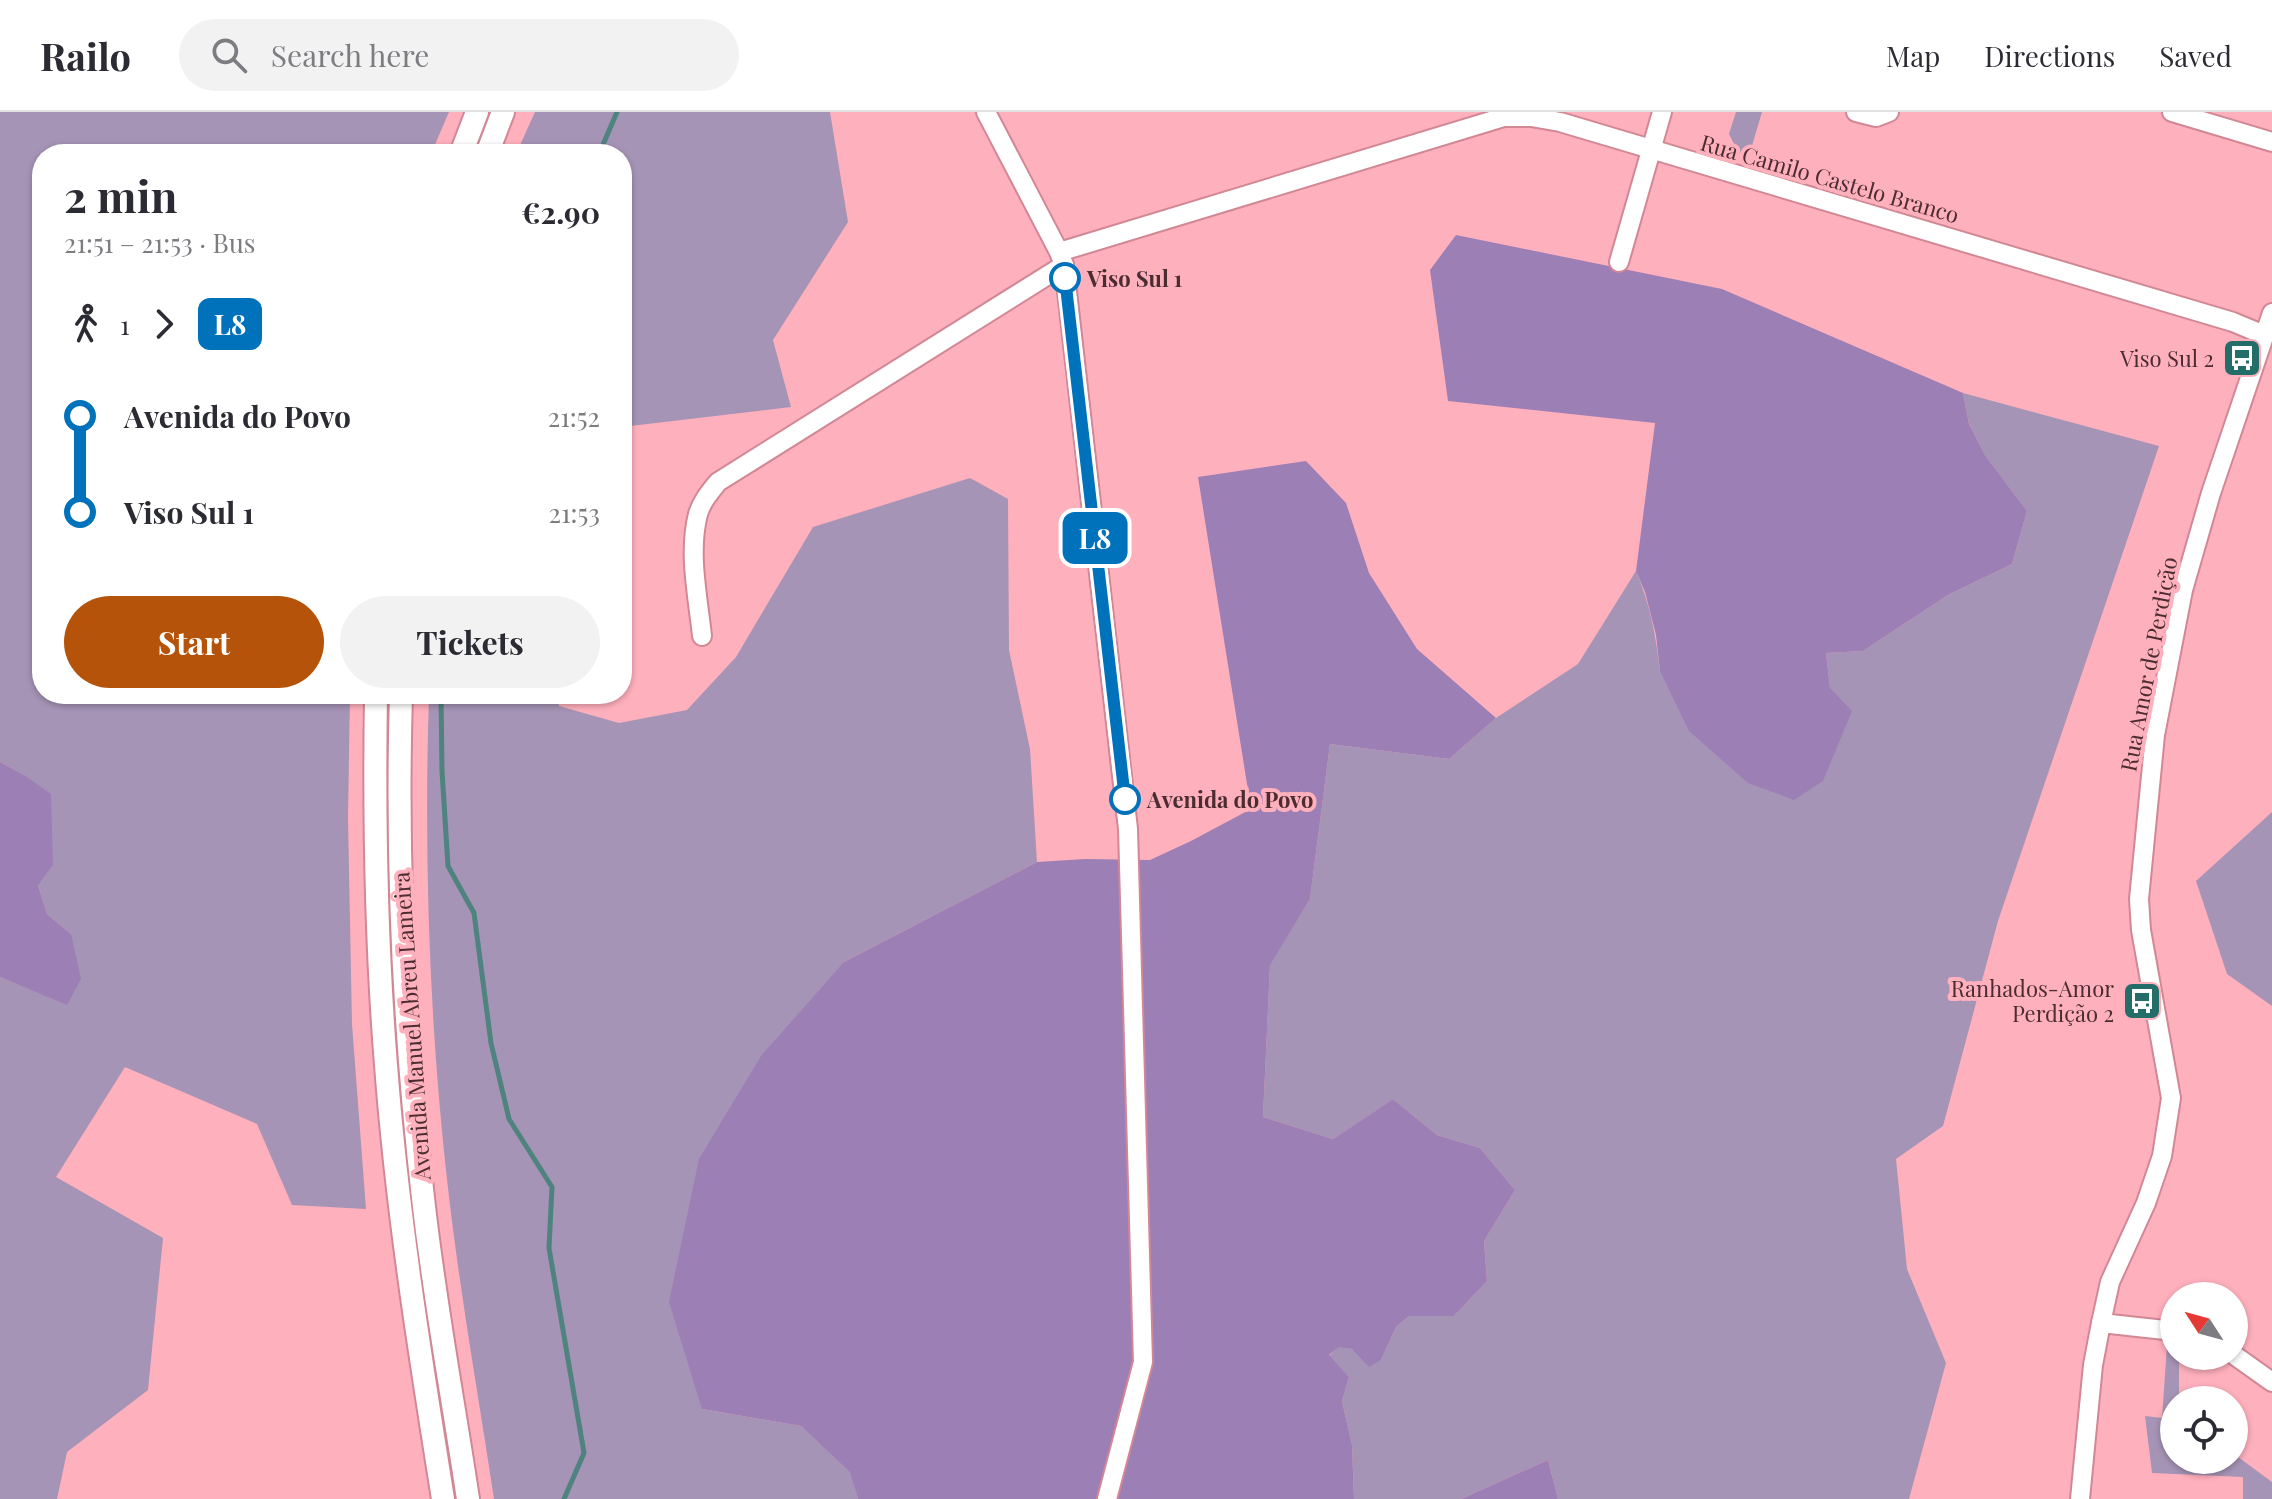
<!DOCTYPE html>
<html lang="en">
<head>
<meta charset="utf-8">
<style>
  body { margin:0; font-family:"Playfair Display",serif; background:#f2f2f3; color:#2b2b33; height:100vh; display:flex; flex-direction:column; font-size:30px; white-space:nowrap }
  * { box-sizing:border-box; margin:0 }
  p { font-size:26px; color:#7c7c81 }
  .icon { flex:none; width:44px; height:44px; fill:none; stroke:currentColor; stroke-width:2; stroke-linecap:round; stroke-linejoin:round }
  .map { position:relative; flex:1; overflow:hidden }
  .sheet { position:absolute; left:32px; top:32px; width:600px; height:560px; display:flex; flex-direction:column; background:#fff; border-radius:32px; box-shadow:0 2px 6px #0004 }
  .sheet>* { flex:none }
  .badge { padding:0 16px; border-radius:12px; font-size:28px; line-height:52px }
  .needle { width:52px; rotate:306deg }
  .tools { position:absolute; left:2160px; top:1170px; display:grid; gap:16px }
  .tools a { display:grid; place-items:center; width:88px; height:88px; border-radius:50%; background:#fff; box-shadow:0 2px 6px #0004; font-size:40px }
  .map>.badge { position:absolute; translate:-50% -50%; box-shadow:0 0 0 4px #fff }
  .legs { display:flex; align-items:center; gap:12px; height:88px; padding:0 32px; font-size:26px }
  .legs p { margin-inline-start:auto }
  .headline { display:flex; align-items:center; justify-content:space-between; height:136px; padding:0 32px }
  h1 { font-size:44px; font-weight:700; line-height:60px }
  .cta { display:flex; gap:16px; margin-top:auto; padding:16px 32px }
  .cta a { flex:1; height:92px; border-radius:48px; background:#b45309; color:#fff; font-size:32px; font-weight:700; line-height:92px; text-align:center }
  .cta a+a { background:#f2f2f3; color:#2b2b33 }
  ul { padding:0 32px; list-style:none }
  li { display:flex; align-items:center; gap:28px; height:96px; font-size:30px }
  li i { display:grid; place-items:center; width:12px; height:100%; margin:0 10px; background:currentColor }
  li i::after { content:''; width:20px; height:20px; margin:-10px; border:6px solid; border-radius:50%; background:#fff }
  li p { margin-inline-start:auto }
  li:first-child i { background:linear-gradient(#0000 50%,currentColor 0) }
  li:last-child i { background:linear-gradient(currentColor 50%,#0000 0) }
  header { display:flex; align-items:center; gap:48px; box-sizing:border-box; height:112px; padding:0 40px; background:#fff; border-bottom:2px solid #e1e1e2 }
  header strong { font-size:38px }
  nav { display:flex; gap:44px; margin-inline-start:auto; font-size:28px }
  .search { width:560px; height:72px; background:#f2f2f3; display:flex; align-items:center; gap:20px; box-sizing:border-box; padding:0 28px; border-radius:44px; color:#7c7c81; font-size:30px }
  .map>svg:first-child { display:block }
  .green { fill:#a694b6 }
  .forest { fill:#9c7fb5 }
  .lines { fill:none; stroke-linecap:round; stroke-linejoin:round }
  .stream { stroke:#4f837f; stroke-width:5 }
  .minor-casing { stroke:#d28794; stroke-width:22 }
  .major-casing { stroke:#d28794; stroke-width:26 }
  .minor { stroke:#fff; stroke-width:18 }
  .major { stroke:#fff; stroke-width:22 }
  .line-1-casing { stroke:#fff; stroke-width:18 }
  .line-1 { stroke:#0072bc; stroke-width:12 }
  .stop-1-dot { fill:#fff; stroke:#0072bc; stroke-width:4 }
  .labels { text-anchor:middle; dominant-baseline:central; stroke-width:8; stroke-linejoin:round; paint-order:stroke }
  .street-label { font-size:22px; fill:#4b2c31; stroke:#ffb0bd }
  .stop-label { font-size:22px; font-weight:bold; fill:#4b2c31; stroke:#ffb0bd; text-anchor:start }
  .poi-label { font-size:22px; fill:#4b2c31; stroke:#ffb0bd; text-anchor:end }
</style>
</head>
<body>
<header>
<strong>Railo</strong>
<div class="search"><svg class="icon" aria-label="search" viewBox="0 0 24 24"><circle cx="10" cy="10" r="6"/><path d="M15 15l6 6"/></svg>Search here</div>
<nav><a>Map</a><a>Directions</a><a>Saved</a></nav>
</header>
<div class="map">
<svg width="2272" height="1387" viewBox="0 0 2272 1387">
  <rect width="100%" height="100%" fill="#ffb0bd"/>
  <g class="green">
    <polygon points="0,0 449,0 431,42 42,42 42,582 350,582 348,706 352,912 366,1097 292,1093 257,1012 125,955 56,1065 163,1126 148,1278 67,1340 57,1387 0,1387 0,865 67,892 71,822 47,802 38,773 24,663 0,650"/>
    <polygon points="535,0 830,0 848,110 773,228 791,295 622,315 622,42 516,42"/>
    <polygon points="1736,0 1762,0 1749,44 1738,40 1729,22"/>
    <path d="M1963,281L2159,334L1998,809L1943,1014L1896,1047L1907,1157L1946,1251L1909,1387H1558L1548,1348L1461,1387H1354L1352,1333L1342,1289L1349,1265L1329,1244L1339,1234L1352,1237L1381,1248L1396,1215L1409,1204H1454L1487,1169L1484,1129L1515,1078L1480,1036L1437,1023L1393,987L1333,1027L1263,1005L1270,852L1310,787L1330,632L1449,647L1496,606L1578,552L1636,459C1650,492 1656,524 1660,559L1830,576L1826,541L1863,539L1948,483L2012,452L2027,399L1985,343L1969,312Z"/>
    <path d="M970,366L1008,387L1009,538L1030,637L1037,750L844,850L702,1297L801,1314L851,1360L858,1387H494C482,1307 468,1227 457,1147C431,960 423,770 429,582H557L559,594L619,611L687,598L736,545L813,415Z"/>
    <polygon points="2272,700 2272,894 2227,862 2196,769"/>
    <polygon points="2167,1233 2174,1235 2174,1244 2179,1244 2179,1288 2174,1288 2174,1348 2234,1348 2234,1342 2272,1370 2272,1387 2243,1387 2243,1365 2152,1361 2145,1304 2162,1306"/>
  </g>
  <g class="forest">
    <polygon points="1456,123 1722,177 1963,281 1969,312 1985,343 2027,399 2012,452 1948,483 1863,539 1826,541 1830,576 1852,599 1823,669 1794,688 1748,671 1689,619 1660,559 1656,523 1645,480 1636,459 1655,311 1448,289 1430,158"/>
    <polygon points="1306,349 1346,391 1369,461 1417,537 1496,606 1449,647 1330,632 1310,787 1270,853 1263,1005 1333,1027 1393,987 1437,1023 1480,1036 1515,1078 1484,1129 1487,1169 1454,1204 1409,1204 1396,1215 1381,1248 1369,1255 1352,1237 1339,1235 1329,1243 1349,1265 1342,1289 1352,1333 1354,1387 858,1387 850,1360 801,1314 702,1297 669,1190 699,1047 761,944 844,850 1037,750 1085,747 1150,748 1191,729 1251,697 1198,365"/>
    <polygon points="0,650 24,663 51,682 53,753 38,773 47,802 71,822 81,867 67,893 0,865"/>
    <polygon points="1548,1348 1558,1387 1461,1387"/>
  </g>
  <g class="lines">
    <g class="stream">
      <polyline points="599,42 617,0"/>
      <polyline points="441,582 442,659 448,754 474,801 491,931 509,1007 552,1075 549,1136 584,1341 564,1387"/>
    </g>
    <defs>
      <g id="minor">
        <polyline points="986,0 1059,140 1064,153 1128,717 1143,1250 1107,1387"/>
        <polyline points="1856,0 1876,5 1889,0"/>
        <polyline points="2172,0 2272,30"/>
        <polyline points="1059,140 1504,5 1531,5 1560,10 2233,210 2264,223"/>
        <polyline points="1619,150 1662,0"/>
        <path d="M702,524C698,485 688,441 698,402C702,389 710,380 718,370L1064,153"/>
        <polyline points="2101,1211 2174,1219"/>
        <polyline points="2234,1243 2272,1270"/>
        <polyline points="2080,1387 2093,1253 2101,1211 2110,1170 2146,1091 2162,1044 2171,986 2141,818 2139,787 2155,623 2183,478 2211,381 2272,201"/>
      </g>
      <g id="major">
        <polyline points="461,42 477,0"/>
        <polyline points="487,42 503,0"/>
        <path d="M376,582C374,706 376,829 386,953C397,1099 420,1243 443,1387"/>
        <path d="M401,582C396,750 404,919 423,1086C434,1187 453,1287 468,1387"/>
      </g>
    </defs>
    <use href="#minor" class="minor-casing"/>
    <use href="#major" class="major-casing"/>
    <use href="#minor" class="minor"/>
    <use href="#major" class="major"/>
  </g>
  <g class="lines">
    <defs>
      <polyline id="line-1" points="1065,166 1125,687"/>
    </defs>
    <use href="#line-1" class="line-1-casing"/>
    <use href="#line-1" class="line-1"/>
  </g>
  <defs>
    <symbol id="bus-square" viewBox="-11 -11 22 22"><rect x="-9" y="-9" width="18" height="18" rx="4" fill="#246e69" stroke="#ffb0bd"/><path d="M-5-6H5V4H4V6H2V4H-2V6H-4V4H-5ZM-3.5-4V0h7V-4ZM-3.5 1.2v1.5H-2V1.2ZM2 1.2v1.5H3.5V1.2Z" fill="#fff"/></symbol>
  </defs>
  <g fill-rule="evenodd">
    <use href="#bus-square" x="2220" y="224" width="44" height="44"/>
    <use href="#bus-square" x="2120" y="867" width="44" height="44"/>
  </g>
  <g class="stop-1-dot">
    <circle cx="1065" cy="166" r="14"/>
    <circle cx="1125" cy="687" r="14"/>
  </g>
  <g class="labels">
    <g class="street-label">
      <text transform="translate(1830 66) rotate(16)">Rua Camilo Castelo Branco</text>
      <text transform="translate(2148 552) rotate(-79)">Rua Amor de Perdição</text>
      <text transform="translate(411 914) rotate(-94)">Avenida Manuel Abreu Lameira</text>
    </g>
    <g class="stop-label">
      <text x="1087" y="166">Viso Sul 1</text>
      <text x="1147" y="687">Avenida do Povo</text>
    </g>
    <g class="poi-label">
      <text x="2214" y="246">Viso Sul 2</text>
      <text x="2114" y="876">Ranhados-Amor<tspan x="2114" dy="25">Perdição 2</tspan></text>
    </g>
  </g>
</svg>
<div class="tools">
<a><svg class="needle" viewBox="-14 -14 28 28"><path d="M0-13l5 13h-10z" fill="#e53935"/><path d="M0 13l5-13h-10z" fill="#7c7c81"/></svg></a>
<a><svg class="icon" aria-label="locate" viewBox="0 0 24 24"><circle cx="12" cy="12" r="6"/><path d="M12 2v4M12 18v4M2 12h4M18 12h4"/></svg></a>
</div>
<b class="badge" style="left:1095px;top:426px;background:#0072bc;color:#fff">L8</b>
<section class="sheet">
<div class="headline"><div><h1>2 min</h1><p>21:51 – 21:53 · Bus</p></div><b>€2.90</b></div>
<div class="legs"><svg class="icon" aria-label="walk" viewBox="0 0 24 24"><circle cx="13" cy="4" r="2"/><path d="M13 8l-2 6 4 7M11 14l-3 7M7 12l3-4h3l4 4"/></svg>1<svg class="icon" aria-label="forward" viewBox="0 0 24 24"><path d="M9 5l7 7-7 7"/></svg><b class="badge" style="background:#0072bc;color:#fff">L8</b></div>
<ul>
<li><i style="color:#0072bc"></i><b>Avenida do Povo</b><p>21:52</p></li>
<li><i style="color:#0072bc"></i><b>Viso Sul 1</b><p>21:53</p></li>
</ul>
<div class="cta"><a>Start</a><a>Tickets</a></div>
</section>
</div>
</body>
</html>
